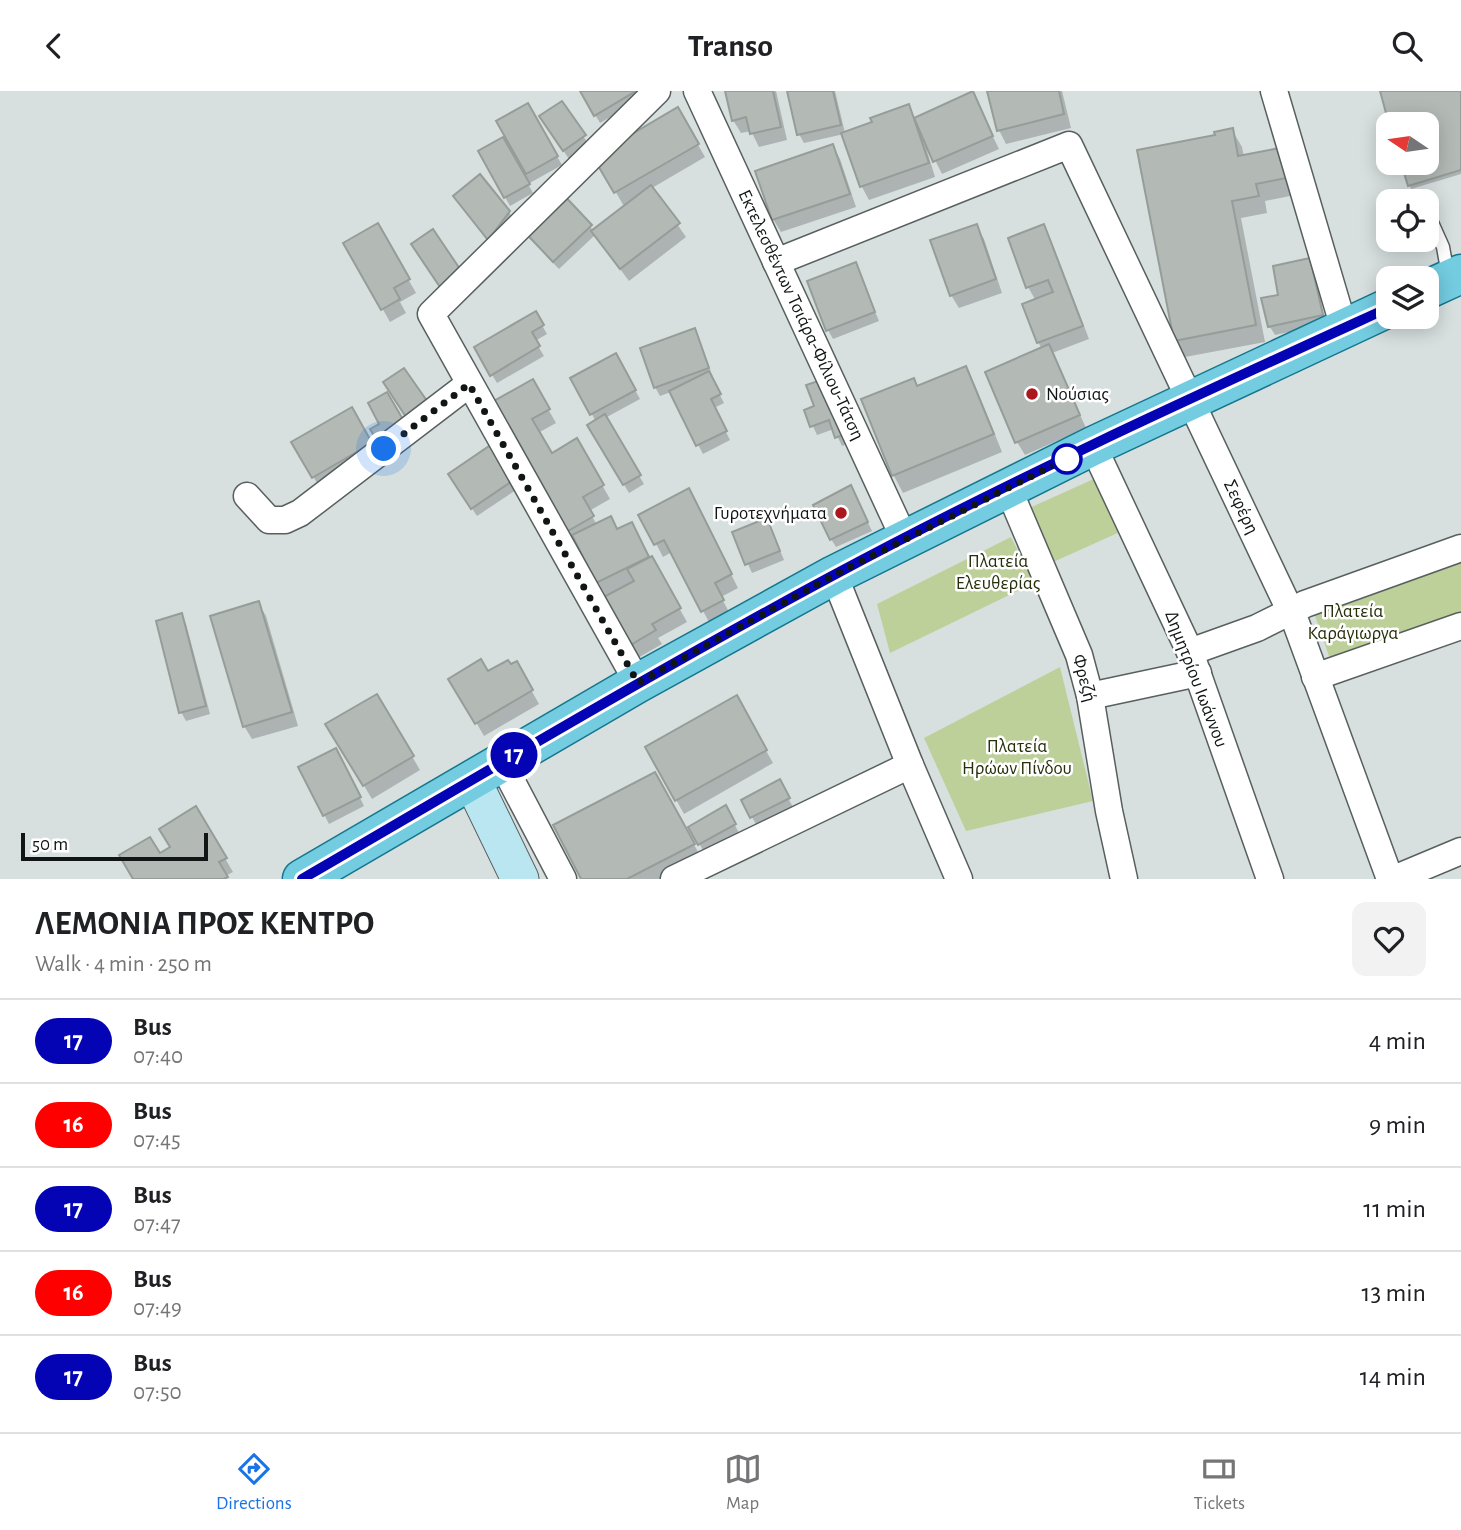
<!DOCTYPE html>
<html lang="en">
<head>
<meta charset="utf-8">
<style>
  body { margin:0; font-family:"Alegreya Sans",sans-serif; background:#f2f2f2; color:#202124; height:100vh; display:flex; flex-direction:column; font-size:26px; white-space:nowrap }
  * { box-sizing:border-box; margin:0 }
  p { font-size:23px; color:#757577 }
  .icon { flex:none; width:38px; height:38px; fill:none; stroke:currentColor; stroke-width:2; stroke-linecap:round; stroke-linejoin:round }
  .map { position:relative; height:788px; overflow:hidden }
  .drawer { display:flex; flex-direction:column; background:#fff; flex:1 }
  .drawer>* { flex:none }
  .badge { padding:0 14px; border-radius:23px; font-size:24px; line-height:46px }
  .needle { width:46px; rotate:283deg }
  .tools { position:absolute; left:1376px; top:21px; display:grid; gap:14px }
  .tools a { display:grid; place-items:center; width:63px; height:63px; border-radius:14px; background:#fff; box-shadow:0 4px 18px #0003; font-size:35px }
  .scale { position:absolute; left:21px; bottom:18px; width:187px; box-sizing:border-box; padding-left:7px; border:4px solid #121515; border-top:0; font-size:19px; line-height:24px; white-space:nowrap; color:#121515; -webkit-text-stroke:5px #fff; paint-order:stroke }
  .you { position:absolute; width:35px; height:35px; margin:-18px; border:5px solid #fff; border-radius:50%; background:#1a73e8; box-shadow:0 0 0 10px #1a73e833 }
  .map>.badge { position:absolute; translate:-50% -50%; box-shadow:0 0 0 4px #fff }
  .round { display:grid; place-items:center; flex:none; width:74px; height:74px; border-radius:14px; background:#f2f2f2 }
  .headline { display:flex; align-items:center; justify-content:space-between; height:119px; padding:0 35px }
  h1 { font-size:33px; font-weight:700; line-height:52px }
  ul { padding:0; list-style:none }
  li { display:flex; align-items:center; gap:21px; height:84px; padding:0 35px; border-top:2px solid #e0e0e0 }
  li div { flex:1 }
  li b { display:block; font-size:26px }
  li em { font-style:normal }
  li .badge { min-width:77px; font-weight:700; text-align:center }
  header { display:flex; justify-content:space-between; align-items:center; height:91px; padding:0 35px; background:#fff; font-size:32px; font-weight:700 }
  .tab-bar { display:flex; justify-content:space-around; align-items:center; height:98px; border-top:2px solid #e0e0e0; background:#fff; font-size:19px; color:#757577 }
  .tab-bar a { display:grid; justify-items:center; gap:4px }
  .tab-bar .selected { color:#1a73e8 }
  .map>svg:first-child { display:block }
  .green { fill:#bed09a }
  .shadow { fill:#0003 }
  .building { fill:#b3bab5; stroke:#969d98; stroke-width:2 }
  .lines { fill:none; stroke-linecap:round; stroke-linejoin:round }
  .lane-casing { stroke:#58605f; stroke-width:15 }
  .street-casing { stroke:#58605f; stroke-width:29 }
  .secondary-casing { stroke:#58605f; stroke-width:39 }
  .primary-casing { stroke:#15768c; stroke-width:41 }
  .lane { stroke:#fff; stroke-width:12 }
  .street { stroke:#fff; stroke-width:26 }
  .secondary { stroke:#b9e6f0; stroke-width:37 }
  .primary { stroke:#73cce0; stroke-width:38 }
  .line-casing { stroke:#fff; stroke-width:16 }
  .line { stroke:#0404b4; stroke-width:10 }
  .walk { stroke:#121515; stroke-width:7; stroke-dasharray:0 12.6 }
  .poi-dot { fill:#aa171c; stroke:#fff; stroke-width:2.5 }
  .stop-dot { fill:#fff; stroke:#0404b4; stroke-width:3.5 }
  .labels { text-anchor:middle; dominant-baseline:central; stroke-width:5; stroke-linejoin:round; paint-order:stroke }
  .street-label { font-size:19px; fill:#121515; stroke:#fff }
  .poi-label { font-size:19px; fill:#121515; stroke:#fff; text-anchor:start }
  .park-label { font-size:19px; fill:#252f0a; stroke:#fff }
</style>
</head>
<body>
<header><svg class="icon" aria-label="back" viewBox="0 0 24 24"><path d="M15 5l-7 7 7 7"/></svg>Transo<svg class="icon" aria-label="search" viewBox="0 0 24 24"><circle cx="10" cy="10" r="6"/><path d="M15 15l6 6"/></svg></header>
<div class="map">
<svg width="1461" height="788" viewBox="0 0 1461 788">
  <rect width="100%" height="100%" fill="#d7e0df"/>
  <g class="green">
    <polygon points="1096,387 1120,441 1051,472 1027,418"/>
    <polygon points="1011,446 1034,492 890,562 877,513"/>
    <polygon points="1461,463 1461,522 1330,568 1312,516"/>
    <polygon points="1060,576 1093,710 966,740 924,647"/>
  </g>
  <g class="shadow">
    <polygon points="581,0 634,0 640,9 600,32"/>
    <polygon points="727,0 776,0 787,49 759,56 751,40 741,42 733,29"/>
    <polygon points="789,0 835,0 845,42 874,32 908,15 915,28 972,3 999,58 942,83 930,59 927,60 935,86 869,109 862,96 844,43 804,52 799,43"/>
    <polygon points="989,0 1062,0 1071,37 1006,53 999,39"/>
    <polygon points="1382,0 1461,0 1461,83 1411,98 1403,72 1426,72 1426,33 1391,33"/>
    <polygon points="561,12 589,54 569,68 546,34"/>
    <polygon points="527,14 562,74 528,93 533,102 510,115 480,61 506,46"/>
    <polygon points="678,19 705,66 652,97 686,146 629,190 595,144 559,178 528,146 523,138 590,135 593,140 625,117 596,67"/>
    <polygon points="1232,39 1242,56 1244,66 1284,58 1300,103 1265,110 1267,122 1241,127 1265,251 1185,266 1175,249 1217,45"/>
    <polygon points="833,55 840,68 856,116 781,141 773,128"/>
    <polygon points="461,114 509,121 514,130 494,156"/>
    <polygon points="378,135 416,202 400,211 406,222 390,231 346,153"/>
    <polygon points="976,135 984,148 1002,202 959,217 951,204"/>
    <polygon points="1044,136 1051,149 1089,248 1052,262 1086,337 1025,364 1017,351 1042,258 1038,251 1036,210 1028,196"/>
    <polygon points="1309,169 1314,178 1326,233 1275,244 1270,236 1281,205"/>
    <polygon points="855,173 879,230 833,248 828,239"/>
    <polygon points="535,222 547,243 535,250 544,265 497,292 476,257"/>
    <polygon points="694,239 713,286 711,287 724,312 714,317 730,349 703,363 671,301 660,305 655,296"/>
    <polygon points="616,265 640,308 605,327 644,393 629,402 589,335 596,331 573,287"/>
    <polygon points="965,277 975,294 1002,361 903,402 894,385 863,309 917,297"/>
    <polygon points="532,290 556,332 538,342 551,365 577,350 610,408 589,420 597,434 639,446 687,531 658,547 662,553 636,568 607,507 496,310"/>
    <polygon points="808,295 851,351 842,355 834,338 817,344 806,320 816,316"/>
    <polygon points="351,318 378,366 321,399 294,352"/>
    <polygon points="495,353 522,395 477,425 455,392"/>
    <polygon points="855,405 872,440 836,456 831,448"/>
    <polygon points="696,413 738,497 721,506 730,523 710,533 672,461 663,466 641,424"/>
    <polygon points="771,438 784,469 752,482 734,442"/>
    <polygon points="258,512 266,525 298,635 252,648 244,635"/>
    <polygon points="181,525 186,533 210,623 186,630 181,621"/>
    <polygon points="516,572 539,613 484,645 451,588 487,582"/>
    <polygon points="377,605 420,679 372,708 328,634"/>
    <polygon points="736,607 773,672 684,723 647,656"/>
    <polygon points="341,668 364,715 329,733 300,677"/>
    <polygon points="654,684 701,766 659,788 583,788 556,735"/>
    <polygon points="779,691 793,716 757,735 743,710"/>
    <polygon points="726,717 739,742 704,761 690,736"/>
    <polygon points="196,718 233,781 225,785 227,788 135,788 122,765 159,764 172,757"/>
  </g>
  <g class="building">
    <polygon points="580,0 636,0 594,25"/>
    <polygon points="725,0 773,0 781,36 750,43 746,26 732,30"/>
    <polygon points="787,0 833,0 841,34 797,44"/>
    <polygon points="973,0 993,45 933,71 914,27"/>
    <polygon points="987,0 1059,0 1064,23 997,40"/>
    <polygon points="1380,0 1461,0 1461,79 1408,95 1401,72 1426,72 1426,33 1389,33"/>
    <polygon points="562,10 586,44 563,60 539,25"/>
    <polygon points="528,12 558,65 526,83 496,30"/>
    <polygon points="909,13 929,72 860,96 841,42 872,31 870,27"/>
    <polygon points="678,16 699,53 614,102 593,66"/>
    <polygon points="1233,37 1238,65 1285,56 1291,86 1256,93 1259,105 1232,110 1256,234 1174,250 1137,59 1215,44 1214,41"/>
    <polygon points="503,46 530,93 504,107 478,60"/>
    <polygon points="833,53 850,103 772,129 755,80"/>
    <polygon points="480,83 510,120 488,149 453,105"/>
    <polygon points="651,94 680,132 620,178 591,140"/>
    <polygon points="560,100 592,134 553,171 521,137"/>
    <polygon points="378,132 410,188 394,197 400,208 381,219 343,152"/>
    <polygon points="977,133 996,188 950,205 930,149"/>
    <polygon points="1044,133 1083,235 1037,252 1022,213 1053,201 1048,189 1026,197 1008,147"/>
    <polygon points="433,138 464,184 442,199 411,153"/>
    <polygon points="1310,167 1323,224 1268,236 1261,207 1278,204 1273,175"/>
    <polygon points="856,171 875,221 826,240 807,190"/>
    <polygon points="536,220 544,234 532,241 540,255 490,285 474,256"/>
    <polygon points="695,237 709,277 654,297 640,257"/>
    <polygon points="1049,253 1080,324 1015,352 985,281"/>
    <polygon points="616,262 636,299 590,324 570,287"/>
    <polygon points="966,275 994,343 892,385 861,308 914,287 917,295"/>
    <polygon points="404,277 432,317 410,332 383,291"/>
    <polygon points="709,280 721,303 711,308 727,340 696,355 669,300"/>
    <polygon points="827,287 848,342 835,347 829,329 810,336 804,319 814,315 806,294"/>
    <polygon points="533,288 550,318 532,328 552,362 577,347 604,394 583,406 594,425 568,440 494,310"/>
    <polygon points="387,301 408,337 379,353 370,338 379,333 368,312"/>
    <polygon points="352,316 372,352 312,387 291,351"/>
    <polygon points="605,323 641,384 623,394 587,334"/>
    <polygon points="495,351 518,386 471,418 448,383"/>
    <polygon points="851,394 868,431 830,449 813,414"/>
    <polygon points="689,397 732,483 715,492 724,509 701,521 664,449 654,454 638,424"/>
    <polygon points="611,425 617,438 632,431 649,466 596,492 572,444"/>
    <polygon points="767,427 780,460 745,474 732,441"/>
    <polygon points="652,465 681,517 652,533 656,539 627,556 600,508 634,490 627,478"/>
    <polygon points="259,510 292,621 243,636 210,525"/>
    <polygon points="182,522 206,615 179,622 156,530"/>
    <polygon points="481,568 488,580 508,569 511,573 517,570 533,599 475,633 448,588"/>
    <polygon points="377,603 414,665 363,695 325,633"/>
    <polygon points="737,604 767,659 675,710 645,656"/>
    <polygon points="336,657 361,706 323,725 298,676"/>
    <polygon points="655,681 695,753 627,788 581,788 553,734"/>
    <polygon points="780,688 790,707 750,727 741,709"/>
    <polygon points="726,714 736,733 698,754 688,736"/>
    <polygon points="196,715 227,767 219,771 228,786 224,788 133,788 119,764 150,746 160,762 170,756 159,738"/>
  </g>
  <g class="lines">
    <defs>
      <polyline id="lane" points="1426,118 1443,156 1448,184"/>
      <g id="street">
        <polyline points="697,0 904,447"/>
        <polyline points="1274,0 1344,237"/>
        <polyline points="776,171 1069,54 1296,532 1390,788"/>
        <polyline points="1093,355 1190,561 1270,788"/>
        <polyline points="1008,397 1079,564 1090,605 1109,720 1124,788"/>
        <polyline points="247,405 269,429 285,429 300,422 469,293"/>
        <polyline points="834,484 910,674 959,788"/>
        <polyline points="1190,561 1257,537 1305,513 1461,457"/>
        <polyline points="1315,586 1461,535"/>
        <polyline points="638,592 431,223 657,0"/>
        <polyline points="1090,605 1198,582"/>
        <polyline points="502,672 563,788"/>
        <polyline points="674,788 910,674"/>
        <polyline points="1394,788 1461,760"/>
      </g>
      <polyline id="secondary" points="472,689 520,788"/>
      <g id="primary">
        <polyline points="1426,199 1461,183"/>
        <polyline points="302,788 638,592 834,484 1093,355 1388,217"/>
      </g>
    </defs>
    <use href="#lane" class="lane-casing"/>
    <use href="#street" class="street-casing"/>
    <use href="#secondary" class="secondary-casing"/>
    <use href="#primary" class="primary-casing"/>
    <use href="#lane" class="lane"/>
    <use href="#street" class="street"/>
    <use href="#secondary" class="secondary"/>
    <use href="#primary" class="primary"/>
  </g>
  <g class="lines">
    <defs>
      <path id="line" d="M302,788C478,686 653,581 832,485C1012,388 1202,302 1388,217"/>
    </defs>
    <use href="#line" class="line-casing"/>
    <use href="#line" class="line"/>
    <polyline class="walk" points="384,358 469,293 638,592 834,484 1072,365 1067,368"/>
  </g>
  <g class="poi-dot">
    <circle cx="1032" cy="303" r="7"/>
    <circle cx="841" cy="422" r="7"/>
  </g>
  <circle class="stop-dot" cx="1067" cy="368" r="14"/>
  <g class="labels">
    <g class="street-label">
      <text transform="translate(801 224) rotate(65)">Εκτελεσθέντων Τσιάρα-Φίλιου-Τάτση</text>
      <text transform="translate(1241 416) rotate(64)">Σεφέρη</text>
      <text transform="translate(1084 587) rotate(75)">Φρεζή</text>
      <text transform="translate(1196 588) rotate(69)">Δημητρίου Ιωάννου</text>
    </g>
    <g class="poi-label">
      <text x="1046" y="303">Νούσιας</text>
      <text x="827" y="422" text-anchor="end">Γυροτεχνήματα</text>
    </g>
    <g class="park-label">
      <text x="998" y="470">Πλατεία<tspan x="998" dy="22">Ελευθερίας</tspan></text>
      <text x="1353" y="520">Πλατεία<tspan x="1353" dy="22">Καράγιωργα</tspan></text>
      <text x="1017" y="655">Πλατεία<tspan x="1017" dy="22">Ηρώων Πίνδου</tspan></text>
    </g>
  </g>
</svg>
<div class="tools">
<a><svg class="needle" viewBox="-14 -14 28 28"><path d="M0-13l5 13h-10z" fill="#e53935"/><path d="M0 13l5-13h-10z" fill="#757577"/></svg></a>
<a><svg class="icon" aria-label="locate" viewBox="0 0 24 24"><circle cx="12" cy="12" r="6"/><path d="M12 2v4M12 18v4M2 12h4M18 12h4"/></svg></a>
<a><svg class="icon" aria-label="layers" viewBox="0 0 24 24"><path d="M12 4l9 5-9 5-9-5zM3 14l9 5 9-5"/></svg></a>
</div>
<div class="scale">50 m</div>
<div class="you" style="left:384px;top:358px"></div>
<b class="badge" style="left:514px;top:664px;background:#0404b4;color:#fff">17</b>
</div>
<section class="drawer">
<div class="headline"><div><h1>ΛΕΜΟΝΙΑ ΠΡΟΣ ΚΕΝΤΡΟ</h1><p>Walk · 4 min · 250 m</p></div><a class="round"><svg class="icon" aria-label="heart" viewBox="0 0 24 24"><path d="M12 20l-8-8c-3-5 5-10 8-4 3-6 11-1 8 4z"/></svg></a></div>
<ul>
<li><span class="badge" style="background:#0404b4;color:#fff">17</span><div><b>Bus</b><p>07:40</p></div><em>4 min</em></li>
<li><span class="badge" style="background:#f00;color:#fff">16</span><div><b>Bus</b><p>07:45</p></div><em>9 min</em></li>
<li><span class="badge" style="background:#0404b4;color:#fff">17</span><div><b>Bus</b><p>07:47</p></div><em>11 min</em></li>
<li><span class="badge" style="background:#f00;color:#fff">16</span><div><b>Bus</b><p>07:49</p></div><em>13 min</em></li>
<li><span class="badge" style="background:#0404b4;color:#fff">17</span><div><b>Bus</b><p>07:50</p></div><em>14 min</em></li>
</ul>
</section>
<nav class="tab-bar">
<a class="selected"><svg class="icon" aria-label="directions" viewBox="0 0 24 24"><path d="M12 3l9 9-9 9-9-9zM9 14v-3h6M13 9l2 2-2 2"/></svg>Directions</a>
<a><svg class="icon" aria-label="map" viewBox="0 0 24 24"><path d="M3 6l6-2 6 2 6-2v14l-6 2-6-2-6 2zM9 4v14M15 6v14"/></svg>Map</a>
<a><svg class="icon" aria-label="tickets" viewBox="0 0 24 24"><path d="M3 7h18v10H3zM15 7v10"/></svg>Tickets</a>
</nav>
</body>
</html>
